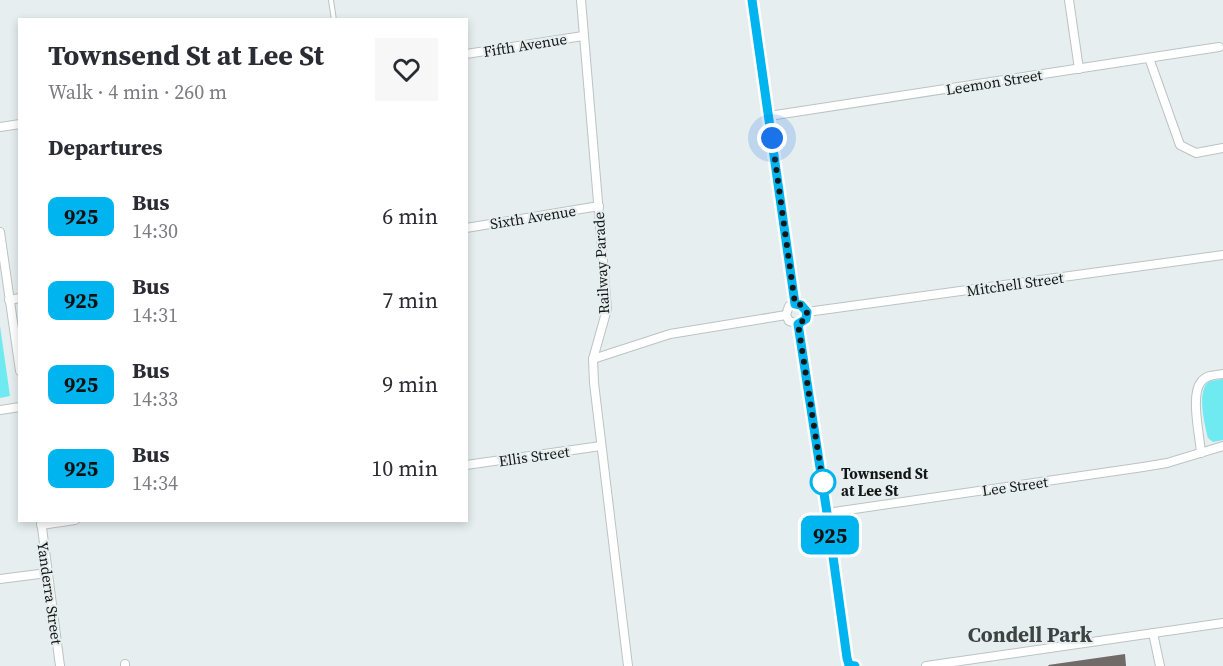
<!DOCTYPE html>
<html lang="en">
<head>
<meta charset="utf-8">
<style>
  body { margin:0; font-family:"Source Serif 4",serif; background:#f7f7f7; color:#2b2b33; height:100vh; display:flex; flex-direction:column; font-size:22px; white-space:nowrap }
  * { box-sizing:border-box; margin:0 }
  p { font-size:20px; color:#7c7c81 }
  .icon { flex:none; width:33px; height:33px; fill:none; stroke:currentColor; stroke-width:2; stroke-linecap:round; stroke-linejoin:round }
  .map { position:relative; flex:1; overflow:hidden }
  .panel { position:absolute; left:18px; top:18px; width:450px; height:504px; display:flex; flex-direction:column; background:#fff; border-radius:0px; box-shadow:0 3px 9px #0003 }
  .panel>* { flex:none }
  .badge { padding:0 12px; border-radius:9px; font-size:21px; line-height:39px }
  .you { position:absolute; width:30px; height:30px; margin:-15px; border:4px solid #fff; border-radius:50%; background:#1a73e8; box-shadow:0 0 0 9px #1a73e833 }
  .map>.badge { position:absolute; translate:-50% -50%; box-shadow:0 0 0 3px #fff }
  h2 { padding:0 30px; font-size:22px; line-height:54px }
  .round { display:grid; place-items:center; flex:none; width:63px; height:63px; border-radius:0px; background:#f7f7f7 }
  .headline { display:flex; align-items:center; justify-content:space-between; height:102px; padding:0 30px }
  h1 { font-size:28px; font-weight:700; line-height:45px }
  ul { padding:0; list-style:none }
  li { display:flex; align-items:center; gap:18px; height:84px; padding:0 30px }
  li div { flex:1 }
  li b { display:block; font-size:22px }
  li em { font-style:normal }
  li .badge { min-width:66px; font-weight:700; text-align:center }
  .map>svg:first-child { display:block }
  .green { fill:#6feaf0 }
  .building { fill:#706a68 }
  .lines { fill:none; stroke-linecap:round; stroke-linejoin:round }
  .lane-casing { stroke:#bbc3c3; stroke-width:6 }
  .street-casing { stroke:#bbc3c3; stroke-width:10 }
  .lane { stroke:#fff; stroke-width:4 }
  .street { stroke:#fff; stroke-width:8 }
  .line-casing { stroke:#fff; stroke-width:14 }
  .line { stroke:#00b5ef; stroke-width:9 }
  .walk { stroke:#131616; stroke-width:6; stroke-dasharray:0 10.8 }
  .stop-dot { fill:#fff; stroke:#00b5ef; stroke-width:3 }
  .labels { text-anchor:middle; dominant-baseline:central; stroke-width:4.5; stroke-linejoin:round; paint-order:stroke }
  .street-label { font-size:15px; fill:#131616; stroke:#e7eeef }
  .stop-label { font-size:15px; font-weight:bold; fill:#131616; stroke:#e7eeef; text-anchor:start }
  .district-label { font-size:21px; font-weight:bold; fill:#3d4343; stroke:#e7eeef }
</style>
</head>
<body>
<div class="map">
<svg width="1223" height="666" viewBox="0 0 1223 666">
  <rect width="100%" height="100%" fill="#e7eeef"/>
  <g class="green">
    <polygon points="0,326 10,396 0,398"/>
    <path d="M1223,379V440L1213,442L1208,438C1205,426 1196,390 1209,382C1212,380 1219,380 1223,379Z"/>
  </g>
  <polygon class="building" points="1125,654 1126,666 1049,666 1048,665"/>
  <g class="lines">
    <defs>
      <polyline id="lane" points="331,0 334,20"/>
      <g id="street">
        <polyline points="581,0 607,309 593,359 594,383 628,666"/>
        <polyline points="752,0 795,304"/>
        <polyline points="1069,0 1079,69"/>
        <polyline points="466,54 583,36"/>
        <polyline points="1149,58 1180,145 1196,153 1223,148"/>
        <polyline points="769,116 1219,47"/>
        <polyline points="0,127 20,124"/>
        <polyline points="466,228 599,206"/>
        <polyline points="0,232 20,371"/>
        <polyline points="9,300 20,298"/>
        <polyline points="795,304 789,306 786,315 789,321 798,324"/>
        <polyline points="795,304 804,307 807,312 806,319 798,324"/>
        <polyline points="807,312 1223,255"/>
        <polyline points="798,324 849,665"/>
        <polyline points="593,359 670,334 786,315"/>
        <polyline points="0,410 20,407"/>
        <path d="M1201,453C1200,437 1190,395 1201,382C1206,375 1215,375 1223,374"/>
        <polyline points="466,465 601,446"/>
        <polyline points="827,513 1143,467 1167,463 1223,446"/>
        <polyline points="41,520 60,666"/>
        <polyline points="41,525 75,520"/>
        <polyline points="0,579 47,573"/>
        <polyline points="1153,633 1160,666"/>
        <polyline points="125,664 125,666"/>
        <polyline points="926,666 1223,623"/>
      </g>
    </defs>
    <use href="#lane" class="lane-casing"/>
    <use href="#street" class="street-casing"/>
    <use href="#lane" class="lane"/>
    <use href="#street" class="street"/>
  </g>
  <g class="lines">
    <defs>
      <polyline id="line" points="752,0 795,304 801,305 807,312 806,319 798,324 827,513 847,658 849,665 855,666"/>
    </defs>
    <use href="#line" class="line-casing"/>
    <use href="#line" class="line"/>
    <polyline class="walk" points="772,138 795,304 801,305 807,312 806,319 798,324 824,490 823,482"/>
  </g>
  <circle class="stop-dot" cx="823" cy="482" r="12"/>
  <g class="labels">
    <g class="street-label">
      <text transform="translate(525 45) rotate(-9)">Fifth Avenue</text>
      <text transform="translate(994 82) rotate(-9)">Leemon Street</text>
      <text transform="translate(533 217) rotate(-9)">Sixth Avenue</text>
      <text transform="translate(601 263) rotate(-93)">Railway Parade</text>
      <text transform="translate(1015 284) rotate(-8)">Mitchell Street</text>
      <text transform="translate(534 456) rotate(-8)">Ellis Street</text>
      <text transform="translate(1015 486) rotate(-8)">Lee Street</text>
      <text transform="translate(50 593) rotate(82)">Yanderra Street</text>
    </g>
    <g class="stop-label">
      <text x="841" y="473">Townsend St<tspan x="841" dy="17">at Lee St</tspan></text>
    </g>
    <g class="district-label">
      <text x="1030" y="634">Condell Park</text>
    </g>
  </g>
</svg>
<div class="you" style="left:772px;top:138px"></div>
<b class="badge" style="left:830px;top:535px;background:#00b5ef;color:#111">925</b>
<section class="panel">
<div class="headline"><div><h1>Townsend St at Lee St</h1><p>Walk · 4 min · 260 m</p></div><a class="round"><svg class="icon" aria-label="heart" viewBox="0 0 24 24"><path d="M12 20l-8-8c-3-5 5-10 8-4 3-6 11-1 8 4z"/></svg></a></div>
<h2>Departures</h2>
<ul>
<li><span class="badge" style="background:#00b5ef;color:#111">925</span><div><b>Bus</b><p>14:30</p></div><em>6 min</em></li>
<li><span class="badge" style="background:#00b5ef;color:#111">925</span><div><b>Bus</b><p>14:31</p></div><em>7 min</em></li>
<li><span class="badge" style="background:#00b5ef;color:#111">925</span><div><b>Bus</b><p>14:33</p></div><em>9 min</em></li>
<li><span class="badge" style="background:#00b5ef;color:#111">925</span><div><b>Bus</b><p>14:34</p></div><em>10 min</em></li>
</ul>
</section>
</div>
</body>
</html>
